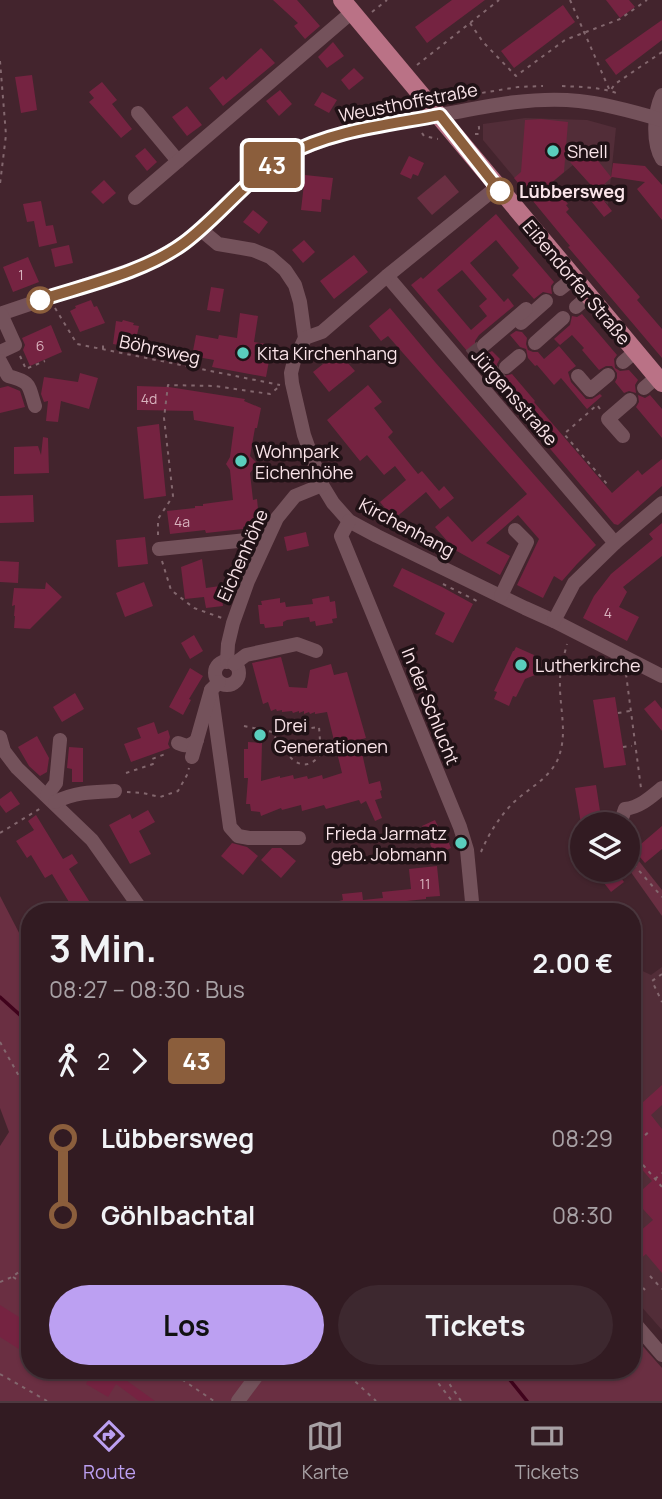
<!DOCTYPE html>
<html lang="de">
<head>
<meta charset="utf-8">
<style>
  body { margin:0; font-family:Manrope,sans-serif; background:#3d282f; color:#f1f3f6; height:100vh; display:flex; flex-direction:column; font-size:26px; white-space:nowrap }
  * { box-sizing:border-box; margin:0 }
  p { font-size:23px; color:#a8a1a5 }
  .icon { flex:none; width:38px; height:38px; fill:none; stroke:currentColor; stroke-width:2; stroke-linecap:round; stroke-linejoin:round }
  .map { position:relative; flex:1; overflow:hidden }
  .details { position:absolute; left:21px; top:903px; width:620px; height:476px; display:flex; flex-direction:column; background:#321b22; border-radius:28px; box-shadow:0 2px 5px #0004,0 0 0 2px #4d3940 }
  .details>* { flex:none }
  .badge { padding:0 14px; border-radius:5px; font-size:24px; line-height:46px }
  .controls { position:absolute; left:570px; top:812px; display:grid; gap:14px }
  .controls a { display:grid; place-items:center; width:70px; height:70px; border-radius:50%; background:#321b22; box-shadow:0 2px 5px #0004,0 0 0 2px #4d3940; font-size:35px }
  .map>.badge { position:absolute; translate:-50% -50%; box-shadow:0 0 0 4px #fff }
  .legs { display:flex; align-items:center; gap:10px; height:77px; padding:0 28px; font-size:23px }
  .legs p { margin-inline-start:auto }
  .headline { display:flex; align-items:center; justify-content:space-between; height:119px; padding:0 28px }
  h1 { font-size:38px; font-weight:700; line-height:52px }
  .cta { display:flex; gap:14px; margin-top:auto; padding:14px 28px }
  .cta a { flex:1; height:80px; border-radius:42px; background:#bca0f2; color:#111; font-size:28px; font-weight:700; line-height:80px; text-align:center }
  .cta a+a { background:#3d282f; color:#f1f3f6 }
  ul { padding:0 28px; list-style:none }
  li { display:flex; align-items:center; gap:24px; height:77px; font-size:26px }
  li i { display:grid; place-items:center; width:10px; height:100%; margin:0 9px; background:currentColor }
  li i::after { content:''; width:18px; height:18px; margin:-9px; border:5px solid; border-radius:50%; background:#321b22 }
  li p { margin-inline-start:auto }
  li:first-child i { background:linear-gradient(#0000 50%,currentColor 0) }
  li:last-child i { background:linear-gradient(currentColor 50%,#0000 0) }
  .tabs { display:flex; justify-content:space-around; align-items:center; height:98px; border-top:2px solid #4d3940; background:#321b22; font-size:19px; color:#a8a1a5 }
  .tabs a { display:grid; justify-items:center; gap:4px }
  .tabs .on { color:#bca0f2 }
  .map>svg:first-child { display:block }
  .built { fill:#522d38 }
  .green { fill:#6a2f42 }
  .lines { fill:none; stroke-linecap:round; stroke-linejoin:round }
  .stream { stroke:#40031c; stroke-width:3.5 }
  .building { fill:#752341; fill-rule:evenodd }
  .minor-tunnel { stroke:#5e4149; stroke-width:14; stroke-dasharray:14 7; stroke-linecap:butt }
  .path { stroke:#83676e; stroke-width:2; stroke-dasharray:3.5 5; stroke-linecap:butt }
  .minor { stroke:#74525b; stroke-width:14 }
  .major { stroke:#ba7286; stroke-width:18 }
  .line-1-casing { stroke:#fff; stroke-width:16 }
  .line-1 { stroke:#8b5e3c; stroke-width:10 }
  .poi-dot { fill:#5acebd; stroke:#201216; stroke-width:2.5 }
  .stop-1-dot { fill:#fff; stroke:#8b5e3c; stroke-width:3.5 }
  .labels { text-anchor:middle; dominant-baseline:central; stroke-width:7; stroke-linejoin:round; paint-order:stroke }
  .number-label { font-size:14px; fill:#d9b4bf }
  .street-label { font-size:18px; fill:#fae4e9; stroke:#201216 }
  .poi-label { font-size:18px; fill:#fae4e9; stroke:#201216; text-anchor:start }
  .stop-label { font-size:18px; font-weight:bold; fill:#fae4e9; stroke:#201216; text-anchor:start }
</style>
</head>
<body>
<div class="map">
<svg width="662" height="1401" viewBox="0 0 662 1401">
  <rect width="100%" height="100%" fill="#43242d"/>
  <g class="built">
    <polygon points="525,118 587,120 616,128 608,205 573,165 532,199 483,140 483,124"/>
    <polygon points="632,966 651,975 662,967 662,1330 632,1296"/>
  </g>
  <g class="green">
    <polygon points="445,175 459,192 432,215 417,198"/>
    <polygon points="631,851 662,890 662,916 628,868 628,853"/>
    <polygon points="0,896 30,954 30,1370 632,1370 632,1334 662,1368 662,1401 0,1401 0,1146 9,1132 0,1108"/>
  </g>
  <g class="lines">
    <g class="stream">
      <polyline points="0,997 30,1024"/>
      <polyline points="502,1370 527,1401"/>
    </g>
  </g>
  <g class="building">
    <polygon points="273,0 297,0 320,26 305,39 294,26 298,23"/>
    <polygon points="452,0 485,0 427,43 415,27"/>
    <polygon points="606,0 629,0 635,7 620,18"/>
    <polygon points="563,5 575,22 514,68 501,51"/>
    <polygon points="662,20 662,40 616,75 605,60"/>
    <polygon points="333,42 344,56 327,68 318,57"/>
    <polygon points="261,48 275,63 223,106 209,88 223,76 226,80"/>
    <polygon points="354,68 364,78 349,90 341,80"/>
    <polygon points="32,75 37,110 21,113 15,77"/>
    <polygon points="102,82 117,100 112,104 132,129 121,138 89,102 94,98 89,92"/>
    <polygon points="280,90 292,104 279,116 266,101"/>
    <polygon points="322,92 337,100 329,113 314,105"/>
    <polygon points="187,106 202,125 187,136 172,117"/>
    <polygon points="541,119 568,122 564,172 551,183 568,204 566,205 569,209 566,212 640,297 637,300 662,329 662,358 568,247 570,246 514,178 521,172 525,120"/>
    <polygon points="145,148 157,162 147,171 135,156"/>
    <polygon points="583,151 591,152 611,177 613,163 645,166 662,185 662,220 637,189 645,182 612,177 599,189 601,197 612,211 604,217 583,191 591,185 570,162"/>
    <polygon points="409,156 424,163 418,176 413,174 411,179 400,174"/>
    <polygon points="305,175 333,178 330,200 322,199 321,212 301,210"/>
    <polygon points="104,180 116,193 103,204 91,192"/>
    <polygon points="41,201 46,226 53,225 57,243 39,247 34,221 27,222 23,204"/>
    <polygon points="253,210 268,222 259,234 243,222"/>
    <path d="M496,214L554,282L551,286L552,294L543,292L534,299L512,275L519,268L496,240L470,263L504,302L508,298L514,306L479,335L475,341V347L477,352L481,354H486L492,351L500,359L497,364L498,373L503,376L512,374L535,401L534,402L612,493L638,470L642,475L662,459V486L618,525L614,524L411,285L421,277L423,279ZM462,270L487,299L479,306L487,316L471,330L437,290Z"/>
    <polygon points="304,240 315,252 303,263 292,250"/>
    <polygon points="69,245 73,263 55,267 51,249"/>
    <polygon points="354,255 368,272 334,299 320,281"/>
    <polygon points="28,257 39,282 13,292 3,267"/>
    <polygon points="211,287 224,289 220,312 207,310"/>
    <polygon points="91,300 94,307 97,306 105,323 80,332 70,311 76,308 75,306"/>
    <polygon points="390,308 435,362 596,545 577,564 562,581 554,576 543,598 517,585 539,539 518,515 486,543 510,556 500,575 455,550 435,527 448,516 472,542 527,494 388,336 381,341 369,326"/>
    <polygon points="240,313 258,316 254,342 272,345 266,377 212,367 214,360 192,356 196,335 218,339 219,335 237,338"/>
    <polygon points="582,314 617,355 614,359 615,368 620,371 629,370 638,380 635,385 636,393 629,391 624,393 615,382 617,378 617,373 612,366 606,366 599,370 582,350 584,348 572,335 560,345 554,339 570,325 572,316 577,317"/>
    <polygon points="123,320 134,323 133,325 139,326 134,348 113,344 116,321 122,322"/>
    <polygon points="51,325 62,352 30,366 23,350 25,345 22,338"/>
    <polygon points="516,331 522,332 527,338 526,344 528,350 533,352 538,352 544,359 559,346 576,366 568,372 571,382 586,399 592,399 600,394 602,396 587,409 561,378 554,385 537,365 535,366 528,358 526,349 520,347 510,335"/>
    <polygon points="338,352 355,371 329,392 313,372"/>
    <polygon points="80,373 98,378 89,409 61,401 58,422 46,421 48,401 44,402 41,394 44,377 78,382"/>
    <polygon points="368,385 382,402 374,408 393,432 388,437 418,474 422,471 439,491 444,486 454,498 440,509 426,492 394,519 380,502 406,480 395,466 384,475 367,455 360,461 327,420"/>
    <polygon points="8,386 20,391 25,407 0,413 0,388"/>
    <polygon points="137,386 169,387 245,399 244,401 261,408 257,428 255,428 250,456 256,462 254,468 250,473 253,500 257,499 259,519 243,527 243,529 206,533 205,530 170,534 167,511 195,508 195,506 203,506 203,504 233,500 230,470 226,464 230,457 234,427 194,420 193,411 137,410"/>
    <polygon points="638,395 645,398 650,395 662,409 662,438 636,407 639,402"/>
    <polygon points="159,424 166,496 144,499 137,427"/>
    <polygon points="43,437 48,438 49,473 14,474 14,447 38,446 41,455"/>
    <polygon points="33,495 34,522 0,523 0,496"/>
    <polygon points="662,523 662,556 623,587 627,592 619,607 639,617 627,641 583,618 594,596 611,574 653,539 649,534"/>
    <polygon points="306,532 309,546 287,551 284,537"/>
    <polygon points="145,537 148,564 118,567 116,540"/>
    <polygon points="202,559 206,588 220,586 223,606 206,608 204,597 185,599 181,567"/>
    <polygon points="0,561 19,562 18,583 0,582"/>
    <polygon points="402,568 442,587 473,604 453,643 435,634 445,613 393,586"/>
    <polygon points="46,582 62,597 30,629 14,628 15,616 14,616 15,605 12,606 14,588 45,589"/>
    <polygon points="144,582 153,606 125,617 116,593"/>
    <polygon points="329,596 330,602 335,601 337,618 332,619 333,623 316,626 315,621 310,622 309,617 287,620 283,622 283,626 265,628 264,624 260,624 258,605 262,605 261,601 280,598 280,603 285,602 286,607 313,604 312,599"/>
    <polygon points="194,635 203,651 190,659 181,643"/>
    <polygon points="516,647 534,655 533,657 538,669 535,675 525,679 516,697 513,696 509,706 494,699 497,692 494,691 513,651 514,651"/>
    <polygon points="281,657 289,687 307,688 310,670 331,664 334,675 347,672 366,738 359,740 369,784 380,781 382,790 380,791 382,798 375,800 382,818 375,821 366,801 361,804 359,800 326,809 324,805 302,811 301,805 282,810 281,808 261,816 260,812 251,811 250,804 246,804 248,778 244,778 244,749 248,749 248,742 262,743 261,781 280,776 280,778 293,775 294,779 307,776 308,779 322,775 323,779 342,773 327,712 315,714 315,712 310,714 309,712 304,714 304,711 299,713 299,711 293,713 292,711 282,712 282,710 277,711 276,709 271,711 268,702 263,704 252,663"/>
    <polygon points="190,668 203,676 189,699 191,700 183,715 169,707"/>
    <polygon points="75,693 84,709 62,722 53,707"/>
    <polygon points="615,697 626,765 604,768 593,700"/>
    <polygon points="655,700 662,709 662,731 644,709"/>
    <polygon points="154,722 158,734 168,730 170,737 168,744 170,748 131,762 124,744 141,738 137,728"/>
    <polygon points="37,736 49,758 47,772 40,776 29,766 18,747"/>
    <polygon points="69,747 83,748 83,782 72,782 72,769 67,768"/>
    <polygon points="596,785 602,824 581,824 575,788"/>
    <polygon points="11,791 20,804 6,813 0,805 0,799"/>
    <polygon points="148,810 155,822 139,831 151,854 130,864 109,825 130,814 132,819"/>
    <polygon points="36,815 63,859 72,854 78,863 69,869 96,912 75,912 52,874 45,878 31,855 27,858 16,841 34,830 28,821"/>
    <polygon points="435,820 440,831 443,829 451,848 435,855 422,826"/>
    <polygon points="662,826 662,849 645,863 634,850"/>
    <polygon points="232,843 247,847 258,856 243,875 221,856"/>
    <polygon points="272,848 281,848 296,861 281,878 261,860"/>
    <polygon points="437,866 440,896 426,897 426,899 397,902 398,906 356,912 340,912 339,901 343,900 342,894 362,892 363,900 383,898 382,892 411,889 409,869"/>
    <polygon points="594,870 615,870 624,882 611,892"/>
    <polygon points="662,1085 662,1105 651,1115 662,1129 662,1273 646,1254 632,1266 632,1223 639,1232 653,1220 633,1198 652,1181 632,1158 632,1112"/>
    <polygon points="0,1305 30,1324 30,1333 26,1339 30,1342 30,1356 0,1337"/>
    <polygon points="109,1370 112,1370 155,1401 139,1401 116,1384 108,1397 86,1384 91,1375 102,1381"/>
  </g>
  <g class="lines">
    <g class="minor-tunnel">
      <polyline points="470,356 484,345"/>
      <polyline points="491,380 506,367"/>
    </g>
    <g class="path">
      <polyline points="570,0 610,91 615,84 662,52"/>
      <polyline points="372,12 387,0"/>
      <polyline points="470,23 483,42 516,76 565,40 620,19 647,0"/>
      <polyline points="0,61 6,135 0,184"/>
      <polyline points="417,65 499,0"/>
      <path d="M562,86C581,87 601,87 619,94"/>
      <polyline points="440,92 455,96"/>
      <polyline points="457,97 518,87 543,86"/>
      <polyline points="422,133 424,136 438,139"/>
      <polyline points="475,134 479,134 479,127 477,123"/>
      <polyline points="55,308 77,344 280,385"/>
      <polyline points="103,349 103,342"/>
      <polyline points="20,356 25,367"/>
      <polyline points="28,368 45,361"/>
      <polyline points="600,409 597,405 564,434 607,484"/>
      <polyline points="158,535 158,519 173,496 164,418 168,385 215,386 270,394 280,386"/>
      <polyline points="162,561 171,590 194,608 222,618"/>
      <polyline points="443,584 477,601 478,599"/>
      <polyline points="626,674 641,788"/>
      <polyline points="618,713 630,711"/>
      <path d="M244,726L272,732C283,749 300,781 321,754L319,727L285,732H272"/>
      <polyline points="623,747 632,746"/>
      <polyline points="126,773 153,764 152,759 168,753"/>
      <polyline points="127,792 143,793 160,797 178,791 187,775 189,768"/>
      <polyline points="0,833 41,808"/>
      <path d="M481,852C489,833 500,816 514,802C528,789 548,779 557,761C569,735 559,708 560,681C560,668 564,656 567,644"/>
      <polyline points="628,858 662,897"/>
      <polyline points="662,974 652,981 662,1002"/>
      <polyline points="0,1042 30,1096"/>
      <polyline points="632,1146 650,1131"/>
      <polyline points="632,1152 662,1187"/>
      <polyline points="655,1179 662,1173"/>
      <polyline points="632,1275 645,1290"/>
      <polyline points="650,1276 662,1289"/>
      <polyline points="13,1277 30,1287"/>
      <polyline points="0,1282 12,1277 30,1264"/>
      <polyline points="168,1370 214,1401"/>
      <polyline points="343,1370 376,1401"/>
      <polyline points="428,1370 452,1401"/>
      <polyline points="440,1370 461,1401"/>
      <polyline points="0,1374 47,1401"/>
    </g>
    <g class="minor">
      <path d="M662,95C654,112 652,142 662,159"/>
      <polyline points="138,113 178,161"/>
      <polyline points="135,198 352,12"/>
      <polyline points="200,229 218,244 253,250 270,257 285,270 295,285 300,302 305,338 294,361 291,373 292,383 304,435 322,485 333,503 349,521 377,536 525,608 554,621 662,676"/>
      <polyline points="387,276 615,543"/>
      <polyline points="560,289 574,278"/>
      <polyline points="576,307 589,296"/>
      <path d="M0,314L145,265C164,255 182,245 199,231C223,210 242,184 270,166C323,132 376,127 436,116C483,107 531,96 579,101C607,104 635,112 662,120"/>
      <polyline points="521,323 546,301"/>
      <polyline points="305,338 322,332 387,276 497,187"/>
      <polyline points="535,343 563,318"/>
      <polyline points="484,345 526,309"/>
      <polyline points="0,352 15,345 1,314"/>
      <path d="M0,361L8,376C31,382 28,384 35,406"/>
      <polyline points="623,362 636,351"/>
      <polyline points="506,367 519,356"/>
      <polyline points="578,376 590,390 608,375"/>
      <polyline points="644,388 657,377"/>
      <polyline points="623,436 608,419 630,400"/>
      <polyline points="349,521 341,536 460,827 467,850 473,912"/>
      <polyline points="159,549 267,538"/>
      <polyline points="501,596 527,542 515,530"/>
      <polyline points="554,621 574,583 615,543 662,503"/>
      <circle cx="227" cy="673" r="12"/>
      <polyline points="227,662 228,644 233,623 248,581 277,518 295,496 322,485"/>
      <polyline points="234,664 246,655 297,644 316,651"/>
      <polyline points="211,690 230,827 238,836 249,838 299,838"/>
      <polyline points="0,737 4,751 17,768 92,840 143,912"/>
      <path d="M178,743C187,747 190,746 197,740"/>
      <polyline points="192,757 211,690 219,682"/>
      <polyline points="47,795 56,783 60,740"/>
      <path d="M55,802C76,792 92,792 115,791"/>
      <path d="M620,824L625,809C640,807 650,798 662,788"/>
      <polyline points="632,1320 662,1355"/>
      <polyline points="238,1401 261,1370"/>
    </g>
    <polyline class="major" points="342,0 662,383"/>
  </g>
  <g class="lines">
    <defs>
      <path id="line-1" d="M40,300C86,285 145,272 184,243C220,216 246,179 285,156C332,130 388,125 440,115L500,191"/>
    </defs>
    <use href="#line-1" class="line-1-casing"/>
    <use href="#line-1" class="line-1"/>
  </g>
  <g class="poi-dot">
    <circle cx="553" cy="151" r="7"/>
    <circle cx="243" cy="353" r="7"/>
    <circle cx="241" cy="461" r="7"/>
    <circle cx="521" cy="665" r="7"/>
    <circle cx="260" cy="735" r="7"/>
    <circle cx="461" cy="843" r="7"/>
  </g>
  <g class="stop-1-dot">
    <circle cx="500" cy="191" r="12"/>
    <circle cx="40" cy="300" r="12"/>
  </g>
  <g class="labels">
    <g class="number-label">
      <text x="21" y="274">1</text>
      <text x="40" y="345">6</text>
      <text x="149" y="398">4d</text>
      <text x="182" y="521">4a</text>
      <text x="608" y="612">4</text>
      <text x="425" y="883">11</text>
    </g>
    <g class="street-label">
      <text transform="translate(408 102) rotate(-11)">Weusthoffstraße</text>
      <text transform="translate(577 282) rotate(50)">Eißendorfer Straße</text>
      <text transform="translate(160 349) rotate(12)">Böhrsweg</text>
      <text transform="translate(515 397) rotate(49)">Jürgensstraße</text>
      <text transform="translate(407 527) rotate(28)">Kirchenhang</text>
      <text transform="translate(242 555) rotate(-66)">Eichenhöhe</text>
      <text transform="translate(431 706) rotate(68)">In der Schlucht</text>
    </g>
    <g class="poi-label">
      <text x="567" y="151">Shell</text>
      <text x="257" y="353">Kita Kirchenhang</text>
      <text x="255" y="451">Wohnpark<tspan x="255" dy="21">Eichenhöhe</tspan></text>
      <text x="535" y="665">Lutherkirche</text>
      <text x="274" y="725">Drei<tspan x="274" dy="21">Generationen</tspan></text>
      <text x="447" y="833" text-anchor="end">Frieda Jarmatz<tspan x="447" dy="21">geb. Jobmann</tspan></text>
    </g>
    <g class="stop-label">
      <text x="519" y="191">Lübbersweg</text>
    </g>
  </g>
</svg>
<div class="controls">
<a><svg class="icon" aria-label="layers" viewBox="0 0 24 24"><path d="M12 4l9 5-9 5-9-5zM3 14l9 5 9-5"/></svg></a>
</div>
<b class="badge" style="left:272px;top:165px;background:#8b5e3c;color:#fff">43</b>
<section class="details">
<div class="headline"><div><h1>3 Min.</h1><p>08:27 – 08:30 · Bus</p></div><b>2.00 €</b></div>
<div class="legs"><svg class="icon" aria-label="walk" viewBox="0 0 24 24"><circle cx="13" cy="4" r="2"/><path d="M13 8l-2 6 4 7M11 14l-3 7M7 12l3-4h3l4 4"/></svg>2<svg class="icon" aria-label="forward" viewBox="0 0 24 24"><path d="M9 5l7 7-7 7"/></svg><b class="badge" style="background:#8b5e3c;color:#fff">43</b></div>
<ul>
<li><i style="color:#8b5e3c"></i><b>Lübbersweg</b><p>08:29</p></li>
<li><i style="color:#8b5e3c"></i><b>Göhlbachtal</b><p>08:30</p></li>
</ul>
<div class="cta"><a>Los</a><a>Tickets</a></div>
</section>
</div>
<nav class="tabs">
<a class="on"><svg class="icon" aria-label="directions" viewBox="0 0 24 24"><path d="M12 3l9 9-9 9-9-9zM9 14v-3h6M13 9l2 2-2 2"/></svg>Route</a>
<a><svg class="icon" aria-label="map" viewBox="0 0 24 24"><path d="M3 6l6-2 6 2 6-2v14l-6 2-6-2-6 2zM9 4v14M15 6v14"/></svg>Karte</a>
<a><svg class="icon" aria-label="tickets" viewBox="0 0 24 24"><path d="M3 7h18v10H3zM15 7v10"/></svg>Tickets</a>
</nav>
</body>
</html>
